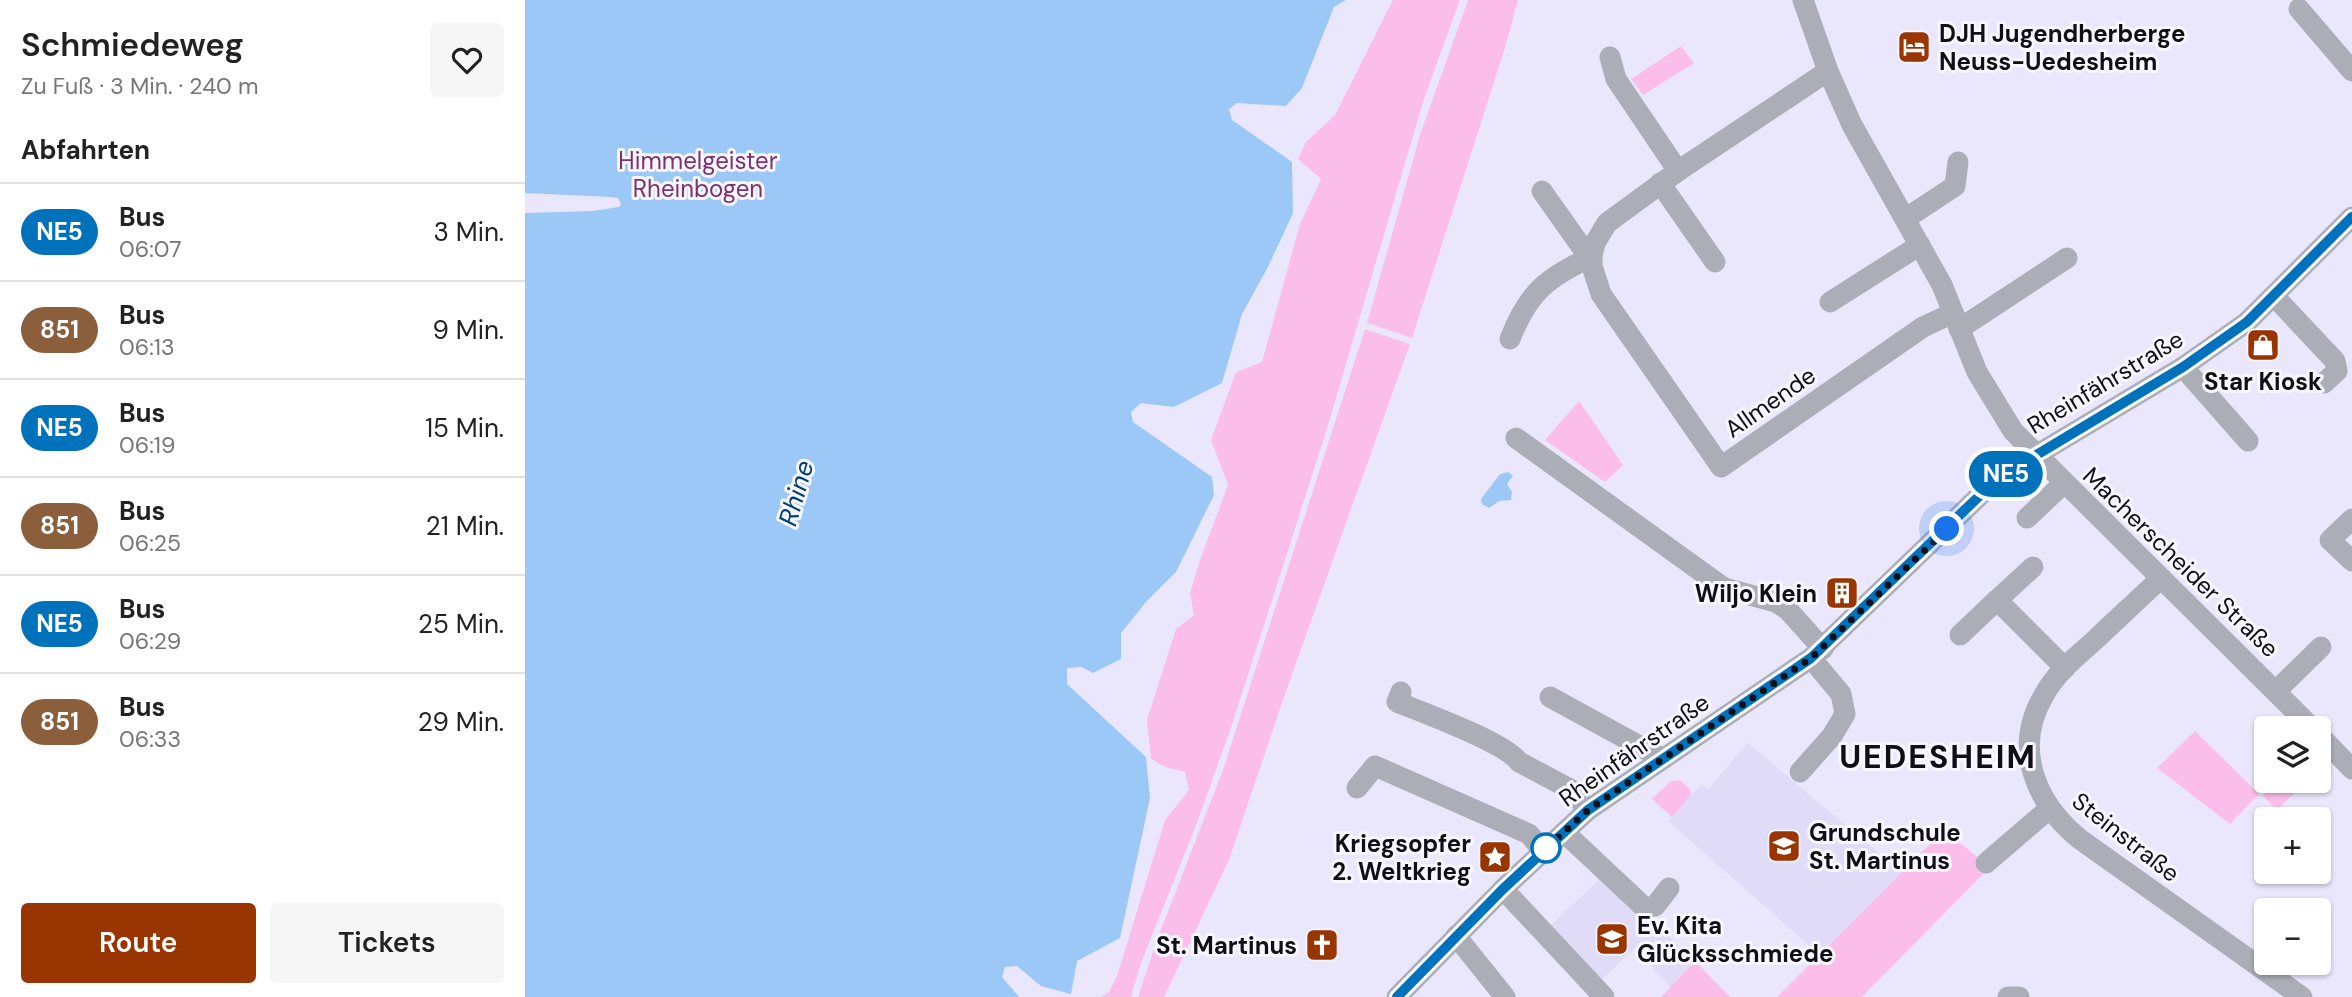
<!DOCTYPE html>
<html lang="de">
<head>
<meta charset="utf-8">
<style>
  body { margin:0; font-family:"DM Sans",sans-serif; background:#f6f6f6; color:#222; height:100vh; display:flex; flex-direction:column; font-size:26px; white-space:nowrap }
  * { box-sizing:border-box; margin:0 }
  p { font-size:23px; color:#767676 }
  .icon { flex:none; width:38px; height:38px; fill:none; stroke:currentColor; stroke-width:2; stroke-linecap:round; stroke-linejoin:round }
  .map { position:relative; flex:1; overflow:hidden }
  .drawer { display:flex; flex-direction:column; background:#fff; width:525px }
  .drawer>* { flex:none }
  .badge { padding:0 14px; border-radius:23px; font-size:24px; line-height:46px }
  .tools { position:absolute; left:1729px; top:716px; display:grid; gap:14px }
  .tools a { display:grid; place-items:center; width:77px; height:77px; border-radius:7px; background:#fff; box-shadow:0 2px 5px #0004; font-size:35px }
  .you { position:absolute; width:35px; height:35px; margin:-18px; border:5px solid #fff; border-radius:50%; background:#1a73e8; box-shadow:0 0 0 10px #1a73e833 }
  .map>.badge { position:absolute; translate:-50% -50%; box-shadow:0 0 0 4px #fff }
  h2 { padding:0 21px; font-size:26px; line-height:63px }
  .round { display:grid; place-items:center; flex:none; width:74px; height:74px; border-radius:7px; background:#f6f6f6 }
  .head { display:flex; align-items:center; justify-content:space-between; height:119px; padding:0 21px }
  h1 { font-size:33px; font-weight:600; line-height:52px }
  .primary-button { display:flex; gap:14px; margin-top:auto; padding:14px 21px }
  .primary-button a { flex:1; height:80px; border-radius:7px; background:#993500; color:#fff; font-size:28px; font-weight:600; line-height:80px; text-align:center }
  .primary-button a+a { background:#f6f6f6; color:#222 }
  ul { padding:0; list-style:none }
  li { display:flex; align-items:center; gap:21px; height:98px; padding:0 21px; border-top:2px solid #e0e0e0 }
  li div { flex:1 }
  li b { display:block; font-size:26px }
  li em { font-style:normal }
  li .badge { min-width:77px; font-weight:700; text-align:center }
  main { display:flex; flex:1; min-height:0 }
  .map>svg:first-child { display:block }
  .built { fill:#e0dbf7 }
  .green { fill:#fbbeeb }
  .water { fill:#9bc8f6 }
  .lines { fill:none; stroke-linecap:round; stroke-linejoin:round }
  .minor { stroke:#abaeb7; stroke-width:21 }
  .line-casing { stroke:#fff; stroke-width:16 }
  .line { stroke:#0072bc; stroke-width:10 }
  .walk { stroke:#110f16; stroke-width:7; stroke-dasharray:0 12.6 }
  .stop-dot { fill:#fff; stroke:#0072bc; stroke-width:3.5 }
  .labels { text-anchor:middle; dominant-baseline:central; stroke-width:6; stroke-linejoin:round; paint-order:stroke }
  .poi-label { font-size:24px; font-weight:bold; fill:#110f16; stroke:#f8f6ff; text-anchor:start }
  .park-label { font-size:24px; fill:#7d306d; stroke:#f8f6ff }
  .street-label { font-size:24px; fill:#110f16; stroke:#f8f6ff }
  .water-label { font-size:26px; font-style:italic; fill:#004073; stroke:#f8f6ff }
  .district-label { font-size:32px; font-weight:bold; letter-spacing:2px; fill:#110f16; stroke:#f8f6ff }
</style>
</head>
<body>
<main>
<section class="drawer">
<div class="head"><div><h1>Schmiedeweg</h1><p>Zu Fuß · 3 Min. · 240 m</p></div><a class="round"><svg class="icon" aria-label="heart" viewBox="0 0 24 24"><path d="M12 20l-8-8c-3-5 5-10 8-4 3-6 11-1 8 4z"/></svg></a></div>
<h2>Abfahrten</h2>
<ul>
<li><span class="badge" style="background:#0072bc;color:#fff">NE5</span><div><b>Bus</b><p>06:07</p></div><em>3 Min.</em></li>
<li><span class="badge" style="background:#8b5e3c;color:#fff">851</span><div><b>Bus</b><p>06:13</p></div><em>9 Min.</em></li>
<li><span class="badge" style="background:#0072bc;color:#fff">NE5</span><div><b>Bus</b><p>06:19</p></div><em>15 Min.</em></li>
<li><span class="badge" style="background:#8b5e3c;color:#fff">851</span><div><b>Bus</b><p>06:25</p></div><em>21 Min.</em></li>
<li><span class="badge" style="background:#0072bc;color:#fff">NE5</span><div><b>Bus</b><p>06:29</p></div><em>25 Min.</em></li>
<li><span class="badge" style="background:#8b5e3c;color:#fff">851</span><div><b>Bus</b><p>06:33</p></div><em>29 Min.</em></li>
</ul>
<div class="primary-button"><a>Route</a><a>Tickets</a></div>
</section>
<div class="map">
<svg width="1827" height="997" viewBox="0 0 1827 997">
  <rect width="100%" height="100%" fill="#eae7fd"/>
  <g class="built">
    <polygon points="1223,743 1376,872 1294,954 1143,821 1176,784 1183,789"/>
    <polygon points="1079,875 1170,961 1145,987 1110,948 1071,985 1020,931"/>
  </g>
  <g class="green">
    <polygon points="868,0 935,0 898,102 801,432 705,731 670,828 616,963 606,997 576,997 584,992 592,976 640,820 664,790 660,772 640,767 626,759 622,720 651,629 669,615 665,593 675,560 703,485 686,440 711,372 737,362 775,224 796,179 773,159 781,142 810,115"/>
    <polygon points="943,0 993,0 979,51 887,338 842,323 895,135"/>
    <polygon points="1156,46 1169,63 1118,95 1106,79"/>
    <polygon points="840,329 885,344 759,697 704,860 639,997 613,997 633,937 698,770"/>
    <polygon points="1054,401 1098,465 1080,482 1020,440"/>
    <polygon points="1670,731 1734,794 1705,824 1632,768"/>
    <polygon points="1155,780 1165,789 1166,795 1147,817 1127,799 1146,781"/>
    <polygon points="1754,781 1782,781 1752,810 1738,796"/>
    <polygon points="1419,830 1465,867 1337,997 1252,997"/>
    <polygon points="1170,961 1205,997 1136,997"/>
  </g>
  <g class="water">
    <polygon points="0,0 821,0 809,7 777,88 761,106 712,103 704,109 707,120 767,162 768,213 743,267 717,314 697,383 649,407 616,403 606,412 608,422 687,477 689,495 651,572 621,602 596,633 596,659 568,673 557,667 542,668 542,684 621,757 625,798 595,938 552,961 546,994 516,986 492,966 480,967 477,977 494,997 0,997 0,213 68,211 94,207 96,204 93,198 85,197 0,193"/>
    <polygon points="983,472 988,476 982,484 987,492 986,500 974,501 964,508 957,504 956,499 975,474"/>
  </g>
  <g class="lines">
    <g class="minor">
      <polyline points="1278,0 1303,71 1327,125 1417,285 1452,372 1488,431 1787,728"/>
      <polyline points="1774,9 1827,71"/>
      <polyline points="1085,57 1091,79 1153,171"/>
      <polyline points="1303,71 1153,171 1082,223 1070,243 1067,256 1067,266 1076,294 1196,467 1398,327 1428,313"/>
      <polyline points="1135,183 1190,262"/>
      <polyline points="1380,219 1430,186 1433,162"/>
      <polyline points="1749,296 1810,361 1812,371 1799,383"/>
      <polyline points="1305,302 1395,245"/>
      <polyline points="1434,329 1542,258"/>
      <path d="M985,339C1004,290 1022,279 1067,256L1058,249L1017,191"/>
      <polyline points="1658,367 1723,441"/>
      <polyline points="991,438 1199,588 1251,602 1263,610 1298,649"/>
      <polyline points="1502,518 1539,483"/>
      <polyline points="1827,519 1805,540 1827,561"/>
      <path d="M1636,578C1614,599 1592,619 1570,640C1551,657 1531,673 1519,695C1487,749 1511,804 1556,840L1777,997"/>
      <polyline points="1472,600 1508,567"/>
      <polyline points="1435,635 1472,600 1540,668"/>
      <polyline points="1751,691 1796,647"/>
      <path d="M876,692L872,702C899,713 980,742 994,762L1045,789L1063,810"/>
      <polyline points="1025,697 1138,759"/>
      <polyline points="1794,735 1827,769"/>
      <polyline points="1275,772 1307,736 1320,714 1316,694 1286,658"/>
      <polyline points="832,788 850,766 1004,834 1018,851"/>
      <polyline points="1039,832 1120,908 1130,906 1144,888"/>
      <polyline points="1461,863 1524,809"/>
      <polyline points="978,889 1079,997"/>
      <polyline points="931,936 980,997"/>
      <polyline points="872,997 978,889 1063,810 1286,658 1473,478 1658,367 1722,322 1827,217"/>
      <polyline points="1483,997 1494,997"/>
    </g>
  </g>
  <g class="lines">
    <defs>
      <polyline id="line" points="872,997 978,889 1063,810 1286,658 1473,478 1658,367 1722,322 1827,217"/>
    </defs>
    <use href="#line" class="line-casing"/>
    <use href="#line" class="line"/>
    <polyline class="walk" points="1021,848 1018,851 1063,810 1286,658 1422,529"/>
  </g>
  <defs>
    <symbol id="hotel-square" viewBox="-11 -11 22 22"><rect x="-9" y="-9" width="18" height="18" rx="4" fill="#993500" stroke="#f8f6ff"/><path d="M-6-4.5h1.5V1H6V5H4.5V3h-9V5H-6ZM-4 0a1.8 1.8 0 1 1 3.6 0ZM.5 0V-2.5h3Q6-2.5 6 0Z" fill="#fff"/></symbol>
    <symbol id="shop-square" viewBox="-11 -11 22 22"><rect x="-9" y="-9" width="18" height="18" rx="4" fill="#993500" stroke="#f8f6ff"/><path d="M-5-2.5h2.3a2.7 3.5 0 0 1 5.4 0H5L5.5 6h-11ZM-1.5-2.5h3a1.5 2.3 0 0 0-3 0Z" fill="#fff"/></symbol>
    <symbol id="building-square" viewBox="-11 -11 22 22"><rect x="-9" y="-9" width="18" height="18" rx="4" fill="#993500" stroke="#f8f6ff"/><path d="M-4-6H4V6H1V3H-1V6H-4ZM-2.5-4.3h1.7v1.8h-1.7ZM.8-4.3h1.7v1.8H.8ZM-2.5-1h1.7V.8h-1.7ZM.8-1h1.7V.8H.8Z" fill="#fff"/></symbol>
    <symbol id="school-square" viewBox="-11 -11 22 22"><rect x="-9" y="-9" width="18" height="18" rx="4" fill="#993500" stroke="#f8f6ff"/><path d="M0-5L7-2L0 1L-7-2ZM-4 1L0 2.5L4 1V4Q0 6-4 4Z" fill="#fff"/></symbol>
    <symbol id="sight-square" viewBox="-11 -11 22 22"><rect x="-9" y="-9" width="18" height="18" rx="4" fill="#993500" stroke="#f8f6ff"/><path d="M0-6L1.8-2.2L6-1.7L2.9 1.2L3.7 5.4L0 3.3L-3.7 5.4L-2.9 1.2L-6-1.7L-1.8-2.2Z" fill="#fff"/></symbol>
    <symbol id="church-square" viewBox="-11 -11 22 22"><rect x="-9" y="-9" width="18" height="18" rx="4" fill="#993500" stroke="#f8f6ff"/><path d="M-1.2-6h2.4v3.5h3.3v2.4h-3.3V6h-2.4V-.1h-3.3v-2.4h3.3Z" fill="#fff"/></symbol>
  </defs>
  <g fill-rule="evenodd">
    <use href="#hotel-square" x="1370" y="28" width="38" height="38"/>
    <use href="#shop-square" x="1719" y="326" width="38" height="38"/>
    <use href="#building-square" x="1298" y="574" width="38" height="38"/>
    <use href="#school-square" x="1240" y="827" width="38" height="38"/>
    <use href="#sight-square" x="951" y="838" width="38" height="38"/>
    <use href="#school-square" x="1068" y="920" width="38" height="38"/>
    <use href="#church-square" x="778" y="926" width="38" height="38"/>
  </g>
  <circle class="stop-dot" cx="1021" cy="848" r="14"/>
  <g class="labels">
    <g class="poi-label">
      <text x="1414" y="33">DJH Jugendherberge<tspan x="1414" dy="28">Neuss-Uedesheim</tspan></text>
      <text x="1738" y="381" text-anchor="middle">Star Kiosk</text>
      <text x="1292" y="593" text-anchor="end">Wiljo Klein</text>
      <text x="1284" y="832">Grundschule<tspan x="1284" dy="28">St. Martinus</tspan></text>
      <text x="946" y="843" text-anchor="end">Kriegsopfer<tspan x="946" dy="28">2. Weltkrieg</tspan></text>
      <text x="1112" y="925">Ev. Kita<tspan x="1112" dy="28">Glücksschmiede</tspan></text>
      <text x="772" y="945" text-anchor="end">St. Martinus</text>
    </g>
    <g class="park-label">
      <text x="173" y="160">Himmelgeister<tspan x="173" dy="28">Rheinbogen</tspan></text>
    </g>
    <g class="street-label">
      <text transform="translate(1580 382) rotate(-31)">Rheinfährstraße</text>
      <text transform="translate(1245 402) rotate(-35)">Allmende</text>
      <text transform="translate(1656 562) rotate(44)">Macherscheider Straße</text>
      <text transform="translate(1109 750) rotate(-35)">Rheinfährstraße</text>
      <text transform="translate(1601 837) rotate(38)">Steinstraße</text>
    </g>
    <g class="water-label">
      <text transform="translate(271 493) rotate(-74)">Rhine</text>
    </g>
    <g class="district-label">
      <text x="1413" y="757">UEDESHEIM</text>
    </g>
  </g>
</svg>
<div class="tools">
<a><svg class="icon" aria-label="layers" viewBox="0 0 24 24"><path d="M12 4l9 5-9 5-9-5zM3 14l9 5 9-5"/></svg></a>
<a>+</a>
<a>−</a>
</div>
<div class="you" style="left:1422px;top:529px"></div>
<b class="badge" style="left:1481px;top:474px;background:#0072bc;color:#fff">NE5</b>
</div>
</main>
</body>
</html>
